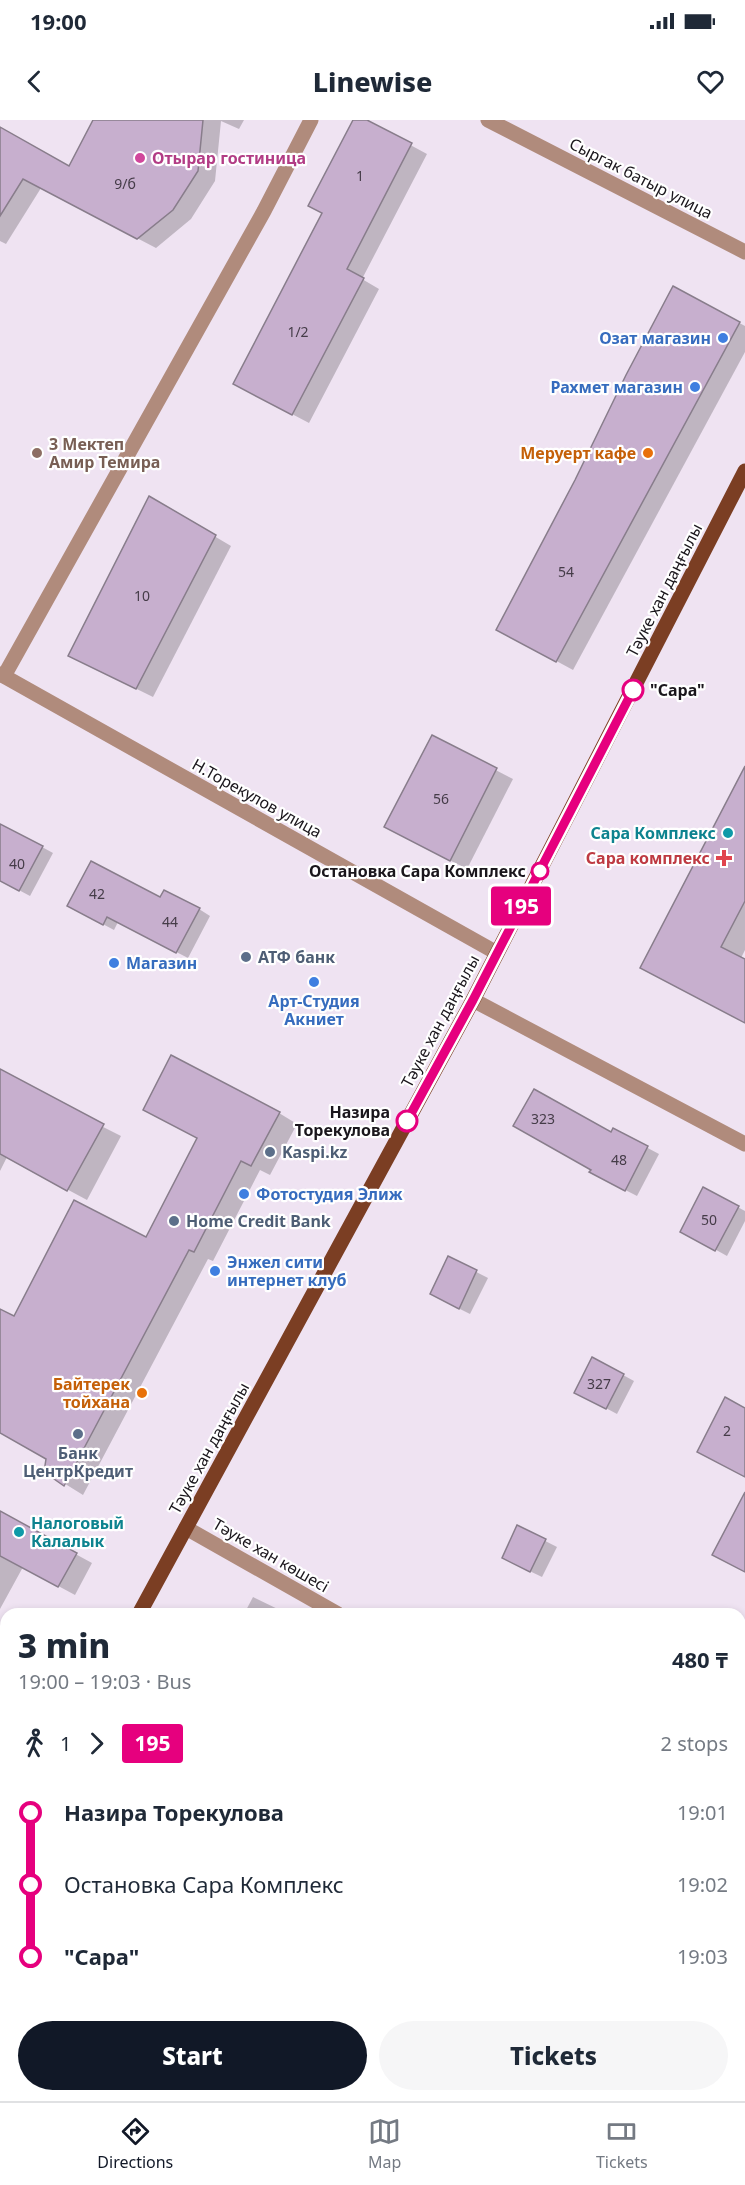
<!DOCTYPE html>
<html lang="en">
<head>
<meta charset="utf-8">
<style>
  body { margin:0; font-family:"Noto Sans",sans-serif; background:#f6f6f7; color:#1f2937; height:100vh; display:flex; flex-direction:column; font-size:22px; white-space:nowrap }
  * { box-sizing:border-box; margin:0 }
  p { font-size:20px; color:#747a83 }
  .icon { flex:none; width:33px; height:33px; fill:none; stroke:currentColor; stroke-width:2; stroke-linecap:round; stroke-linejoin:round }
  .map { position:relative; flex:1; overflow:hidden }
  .sheet { position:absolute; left:0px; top:1488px; width:746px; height:494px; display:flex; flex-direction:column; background:#fff; border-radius:18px 18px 0 0; box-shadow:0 3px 9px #0003 }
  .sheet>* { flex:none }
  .badge { padding:0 12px; border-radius:4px; font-size:21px; line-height:39px }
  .map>.badge { position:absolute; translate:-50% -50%; box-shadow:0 0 0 3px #fff }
  .legs { display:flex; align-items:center; gap:9px; height:66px; padding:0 18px; font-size:20px }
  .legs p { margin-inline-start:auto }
  .overview { display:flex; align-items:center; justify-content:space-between; height:102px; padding:0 18px }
  h1 { font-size:33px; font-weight:800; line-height:45px }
  .cta { display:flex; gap:12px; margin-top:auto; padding:12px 18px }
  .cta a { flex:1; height:69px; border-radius:36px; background:#111827; color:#fff; font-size:24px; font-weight:800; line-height:69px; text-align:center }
  .cta a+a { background:#f6f6f7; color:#1f2937 }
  ul { padding:0 18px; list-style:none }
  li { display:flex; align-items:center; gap:21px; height:72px; font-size:22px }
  li i { display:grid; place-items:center; width:9px; height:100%; margin:0 8px; background:currentColor }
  li i::after { content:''; width:15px; height:15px; margin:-8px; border:4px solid; border-radius:50%; background:#fff }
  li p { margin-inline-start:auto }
  li:first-child i { background:linear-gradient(#0000 50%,currentColor 0) }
  li:last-child i { background:linear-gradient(currentColor 50%,#0000 0) }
  .status { display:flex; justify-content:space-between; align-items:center; height:42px; padding:0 30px; background:#fff; direction:ltr }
  .status svg { height:16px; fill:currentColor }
  header { display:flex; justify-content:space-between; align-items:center; height:78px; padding:0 18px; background:#fff; font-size:27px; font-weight:800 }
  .tabs { display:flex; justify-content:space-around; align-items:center; height:84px; border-top:2px solid #e0e1e3; background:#fff; font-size:16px; color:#747a83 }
  .tabs a { display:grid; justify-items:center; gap:3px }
  .tabs .active { color:#111827 }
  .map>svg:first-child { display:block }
  .shadow { fill:#0003 }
  .building { fill:#c7afce; stroke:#887d8b; stroke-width:1.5 }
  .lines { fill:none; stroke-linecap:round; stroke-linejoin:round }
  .street { stroke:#b08b7c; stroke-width:15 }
  .primary { stroke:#7b3e23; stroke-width:15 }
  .line-1-casing { stroke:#fff; stroke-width:14 }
  .line-1 { stroke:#e6007e; stroke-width:9 }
  .hotel-dot { fill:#d1479c; stroke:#fff; stroke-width:2 }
  .shop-dot { fill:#3f7fe0; stroke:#fff; stroke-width:2 }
  .education-dot { fill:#8d6e63; stroke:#fff; stroke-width:2 }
  .food-dot { fill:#e8710a; stroke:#fff; stroke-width:2 }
  .stop-1-dot { fill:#fff; stroke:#e6007e; stroke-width:3 }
  .culture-dot { fill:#0f9aa8; stroke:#fff; stroke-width:2 }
  .health-dot { fill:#e0444e; stroke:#fff; stroke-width:2 }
  .service-dot { fill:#5c6f8a; stroke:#fff; stroke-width:2 }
  .labels { text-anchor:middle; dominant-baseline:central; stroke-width:4.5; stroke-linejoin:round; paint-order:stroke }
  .number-label { font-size:14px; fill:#453c48 }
  .hotel-label { font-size:16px; font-weight:bold; fill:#b23c85; stroke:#fff; text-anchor:start }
  .street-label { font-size:16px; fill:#1a161c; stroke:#fff }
  .shop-label { font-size:16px; font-weight:bold; fill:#366cbe; stroke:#fff; text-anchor:start }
  .education-label { font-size:16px; font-weight:bold; fill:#785e54; stroke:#fff; text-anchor:start }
  .food-label { font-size:16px; font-weight:bold; fill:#c56008; stroke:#fff; text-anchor:end }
  .stop-label { font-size:16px; font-weight:bold; fill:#1a161c; stroke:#fff; text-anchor:end }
  .culture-label { font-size:16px; font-weight:bold; fill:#0d838f; stroke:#fff; text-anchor:end }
  .health-label { font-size:16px; font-weight:bold; fill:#be3a42; stroke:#fff; text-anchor:end }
  .service-label { font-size:16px; font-weight:bold; fill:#4e5e75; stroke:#fff; text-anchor:start }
</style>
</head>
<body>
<div class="status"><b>19:00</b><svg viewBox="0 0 49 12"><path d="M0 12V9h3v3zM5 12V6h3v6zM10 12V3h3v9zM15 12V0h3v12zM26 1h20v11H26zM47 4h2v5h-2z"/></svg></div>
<header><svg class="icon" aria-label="back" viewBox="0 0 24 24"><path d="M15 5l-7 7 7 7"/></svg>Linewise<svg class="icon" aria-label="heart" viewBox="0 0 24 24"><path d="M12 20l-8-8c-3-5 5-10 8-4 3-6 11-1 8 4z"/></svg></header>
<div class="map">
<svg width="745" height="1981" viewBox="0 0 745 1981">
  <rect width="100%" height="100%" fill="#efe3f2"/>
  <g class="shadow">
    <polygon points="94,0 244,0 239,9 221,1 215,61 191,99 156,128 41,68 6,124 0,121 0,9 70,48"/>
    <polygon points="355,0 364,0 427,34 362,159 379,169 309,303 250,272 323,93"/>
    <polygon points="674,168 745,206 745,232 573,550 514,518 577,360"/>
    <polygon points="150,378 231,426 153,577 86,544"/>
    <polygon points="432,617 513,659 467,749 402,716"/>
    <polygon points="745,649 745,830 741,838 745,840 745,902 662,859"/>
    <polygon points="0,723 42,727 53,733 30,776 0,760"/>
    <polygon points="161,779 199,789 210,796 188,838 118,802 114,810 80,792"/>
    <polygon points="0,955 121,1016 87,1080 7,1037 0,1051"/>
    <polygon points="279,993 297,1004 270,1055 260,1050 213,1141 208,1139 83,1375 46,1352 48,1339 0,1311 0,1190 15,1198 147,1119"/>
    <polygon points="614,1010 659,1034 637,1076 602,1058"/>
    <polygon points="704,1069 745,1091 745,1101 727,1136 693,1117"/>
    <polygon points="449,1138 488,1158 470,1194 442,1180"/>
    <polygon points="623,1255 634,1261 617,1294 587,1278"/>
    <polygon points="0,1393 92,1443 75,1475 23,1447 0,1489"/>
    <polygon points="518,1407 557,1427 542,1457 515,1444"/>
    <polygon points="253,1477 288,1494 244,1494"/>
    <polygon points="740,1539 745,1542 745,1552 740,1562"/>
    <polygon points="5,1931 6,1976 34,1976 31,1981 15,1981 0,1974 0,1942"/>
    <polygon points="486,1976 556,1976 554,1981 496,1981"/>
  </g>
  <g class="building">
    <polygon points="93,0 203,0 198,51 173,90 137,119 23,59 0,96 0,7 69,46"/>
    <polygon points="353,0 367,0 412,23 347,149 364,158 292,295 233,264 322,93 308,86"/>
    <polygon points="673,166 740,202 556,542 496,510 575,360 626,255"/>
    <polygon points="149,376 216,415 136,569 68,536"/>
    <polygon points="432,615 497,648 450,741 384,707"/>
    <polygon points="745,646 745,781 721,827 745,839 745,903 640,848"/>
    <polygon points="0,704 43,726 19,771 0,761"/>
    <polygon points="91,741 160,777 164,770 200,788 176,833 107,797 103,805 67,786"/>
    <polygon points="171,935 280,992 251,1046 241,1041 194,1132 189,1130 64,1366 44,1352 46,1339 0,1313 0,1189 14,1196 74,1080 146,1117 197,1018 143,990"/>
    <polygon points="0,949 104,1004 67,1071 0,1034"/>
    <polygon points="534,969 611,1012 613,1008 648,1026 625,1071 589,1052 591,1050 513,1006"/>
    <polygon points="703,1067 739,1086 715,1131 680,1112"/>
    <polygon points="448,1136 477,1150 459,1189 430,1174"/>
    <polygon points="592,1237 624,1254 606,1289 574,1273"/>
    <polygon points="725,1277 745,1288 745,1357 697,1332"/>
    <polygon points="745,1372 745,1452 712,1435"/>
    <polygon points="0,1391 77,1433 58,1467 0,1436"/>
    <polygon points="517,1405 546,1419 530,1452 502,1438"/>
  </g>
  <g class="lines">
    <g class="street">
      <polyline points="488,0 745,132"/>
      <polyline points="0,554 497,833"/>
      <polyline points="4,556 264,91 311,0"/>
      <polyline points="473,880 745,1024"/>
      <polyline points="186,1408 338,1494"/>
      <polyline points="740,1726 745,1716"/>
      <polyline points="604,1981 607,1976"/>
    </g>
    <g class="primary">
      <polyline points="139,1494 473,880 745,351"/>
      <polyline points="0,1760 6,1749"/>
    </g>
  </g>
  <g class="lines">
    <defs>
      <polyline id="line-1" points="407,1001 473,880 633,570"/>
    </defs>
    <use href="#line-1" class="line-1-casing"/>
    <use href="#line-1" class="line-1"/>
  </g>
  <circle class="hotel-dot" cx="140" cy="38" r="6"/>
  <g class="shop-dot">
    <circle cx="723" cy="218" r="6"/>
    <circle cx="695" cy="267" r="6"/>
    <circle cx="114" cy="843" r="6"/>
    <circle cx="314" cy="862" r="6"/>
    <circle cx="244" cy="1074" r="6"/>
    <circle cx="215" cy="1151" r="6"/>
  </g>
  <circle class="education-dot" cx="37" cy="333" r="6"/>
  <g class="food-dot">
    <circle cx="648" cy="333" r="6"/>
    <circle cx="142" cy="1273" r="6"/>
  </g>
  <g class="stop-1-dot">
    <circle cx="633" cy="570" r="10"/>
    <circle cx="540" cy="751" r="8"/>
    <circle cx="407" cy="1001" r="10"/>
  </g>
  <g class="culture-dot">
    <circle cx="728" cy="713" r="6"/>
    <circle cx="19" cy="1412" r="6"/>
  </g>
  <path class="health-dot" d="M721 729h6v6h6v6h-6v6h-6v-6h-6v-6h6z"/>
  <g class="service-dot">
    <circle cx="246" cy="837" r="6"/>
    <circle cx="270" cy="1032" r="6"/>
    <circle cx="174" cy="1101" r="6"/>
    <circle cx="78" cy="1314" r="6"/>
  </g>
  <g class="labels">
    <g class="number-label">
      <text x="360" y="55">1</text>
      <text x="125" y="63">9/б</text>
      <text x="298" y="211">1/2</text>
      <text x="566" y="451">54</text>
      <text x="142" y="475">10</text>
      <text x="441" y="678">56</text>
      <text x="17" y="743">40</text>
      <text x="97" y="773">42</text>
      <text x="170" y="801">44</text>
      <text x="543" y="998">323</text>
      <text x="619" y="1039">48</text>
      <text x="709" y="1099">50</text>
      <text x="599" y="1263">327</text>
      <text x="727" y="1310">2</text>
    </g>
    <g class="hotel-label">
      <text x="152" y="38">Отырар гостиница</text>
    </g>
    <g class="street-label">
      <text transform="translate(641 58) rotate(27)">Сыргак батыр улица</text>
      <text transform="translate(664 470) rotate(-63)">Тәуке хан даңғылы</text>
      <text transform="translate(257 678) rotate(29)">Н.Торекулов улица</text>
      <text transform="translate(440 901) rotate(-62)">Тәуке хан даңғылы</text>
      <text transform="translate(209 1328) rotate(-61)">Тәуке хан даңғылы</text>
      <text transform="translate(271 1435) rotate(30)">Тәуке хан көшесі</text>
    </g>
    <g class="shop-label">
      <text x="711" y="218" text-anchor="end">Озат магазин</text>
      <text x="683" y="267" text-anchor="end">Рахмет магазин</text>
      <text x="126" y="843">Магазин</text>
      <text x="314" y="881" text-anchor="middle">Арт-Студия<tspan x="314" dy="18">Акниет</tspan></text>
      <text x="256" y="1074">Фотостудия Элиж</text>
      <text x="227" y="1142">Энжел сити<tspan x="227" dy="18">интернет клуб</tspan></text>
    </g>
    <g class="education-label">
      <text x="49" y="324">3 Мектеп<tspan x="49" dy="18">Амир Темира</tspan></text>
    </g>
    <g class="food-label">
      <text x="636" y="333">Меруерт кафе</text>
      <text x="130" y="1264">Байтерек<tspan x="130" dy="18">тойхана</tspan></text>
    </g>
    <g class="stop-label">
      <text x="650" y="570" text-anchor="start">"Сара"</text>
      <text x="526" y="751">Остановка Сара Комплекс</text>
      <text x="390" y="992">Назира<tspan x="390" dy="18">Торекулова</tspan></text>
    </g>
    <g class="culture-label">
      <text x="716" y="713">Сара Комплекс</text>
      <text x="31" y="1403" text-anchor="start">Налоговый<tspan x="31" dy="18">Калалык</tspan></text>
    </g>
    <g class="health-label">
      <text x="710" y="738">Сара комплекс</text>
    </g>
    <g class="service-label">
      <text x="258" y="837">АТФ банк</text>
      <text x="282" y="1032">Kaspi.kz</text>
      <text x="186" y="1101">Home Credit Bank</text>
      <text x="78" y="1333" text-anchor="middle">Банк<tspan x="78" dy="18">ЦентрКредит</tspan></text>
    </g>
  </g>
</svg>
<b class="badge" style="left:521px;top:786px;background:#e6007e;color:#fff">195</b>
<section class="sheet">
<div class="overview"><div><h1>3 min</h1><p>19:00 – 19:03 · Bus</p></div><b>480 ₸</b></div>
<div class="legs"><svg class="icon" aria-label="walk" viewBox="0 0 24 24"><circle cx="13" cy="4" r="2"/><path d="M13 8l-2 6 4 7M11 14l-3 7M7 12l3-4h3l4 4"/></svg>1<svg class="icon" aria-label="forward" viewBox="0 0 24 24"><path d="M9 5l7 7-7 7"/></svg><b class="badge" style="background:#e6007e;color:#fff">195</b><p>2 stops</p></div>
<ul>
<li><i style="color:#e6007e"></i><b>Назира Торекулова</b><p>19:01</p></li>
<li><i style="color:#e6007e"></i><span>Остановка Сара Комплекс</span><p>19:02</p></li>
<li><i style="color:#e6007e"></i><b>&quot;Сара&quot;</b><p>19:03</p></li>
</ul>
<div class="cta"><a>Start</a><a>Tickets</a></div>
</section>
</div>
<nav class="tabs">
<a class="active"><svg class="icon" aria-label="directions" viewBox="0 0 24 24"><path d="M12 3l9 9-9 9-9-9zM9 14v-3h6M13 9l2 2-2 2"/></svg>Directions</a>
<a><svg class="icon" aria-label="map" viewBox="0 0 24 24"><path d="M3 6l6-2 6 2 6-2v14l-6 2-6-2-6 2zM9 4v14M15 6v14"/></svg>Map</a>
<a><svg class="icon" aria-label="tickets" viewBox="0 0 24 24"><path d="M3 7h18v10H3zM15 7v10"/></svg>Tickets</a>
</nav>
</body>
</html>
